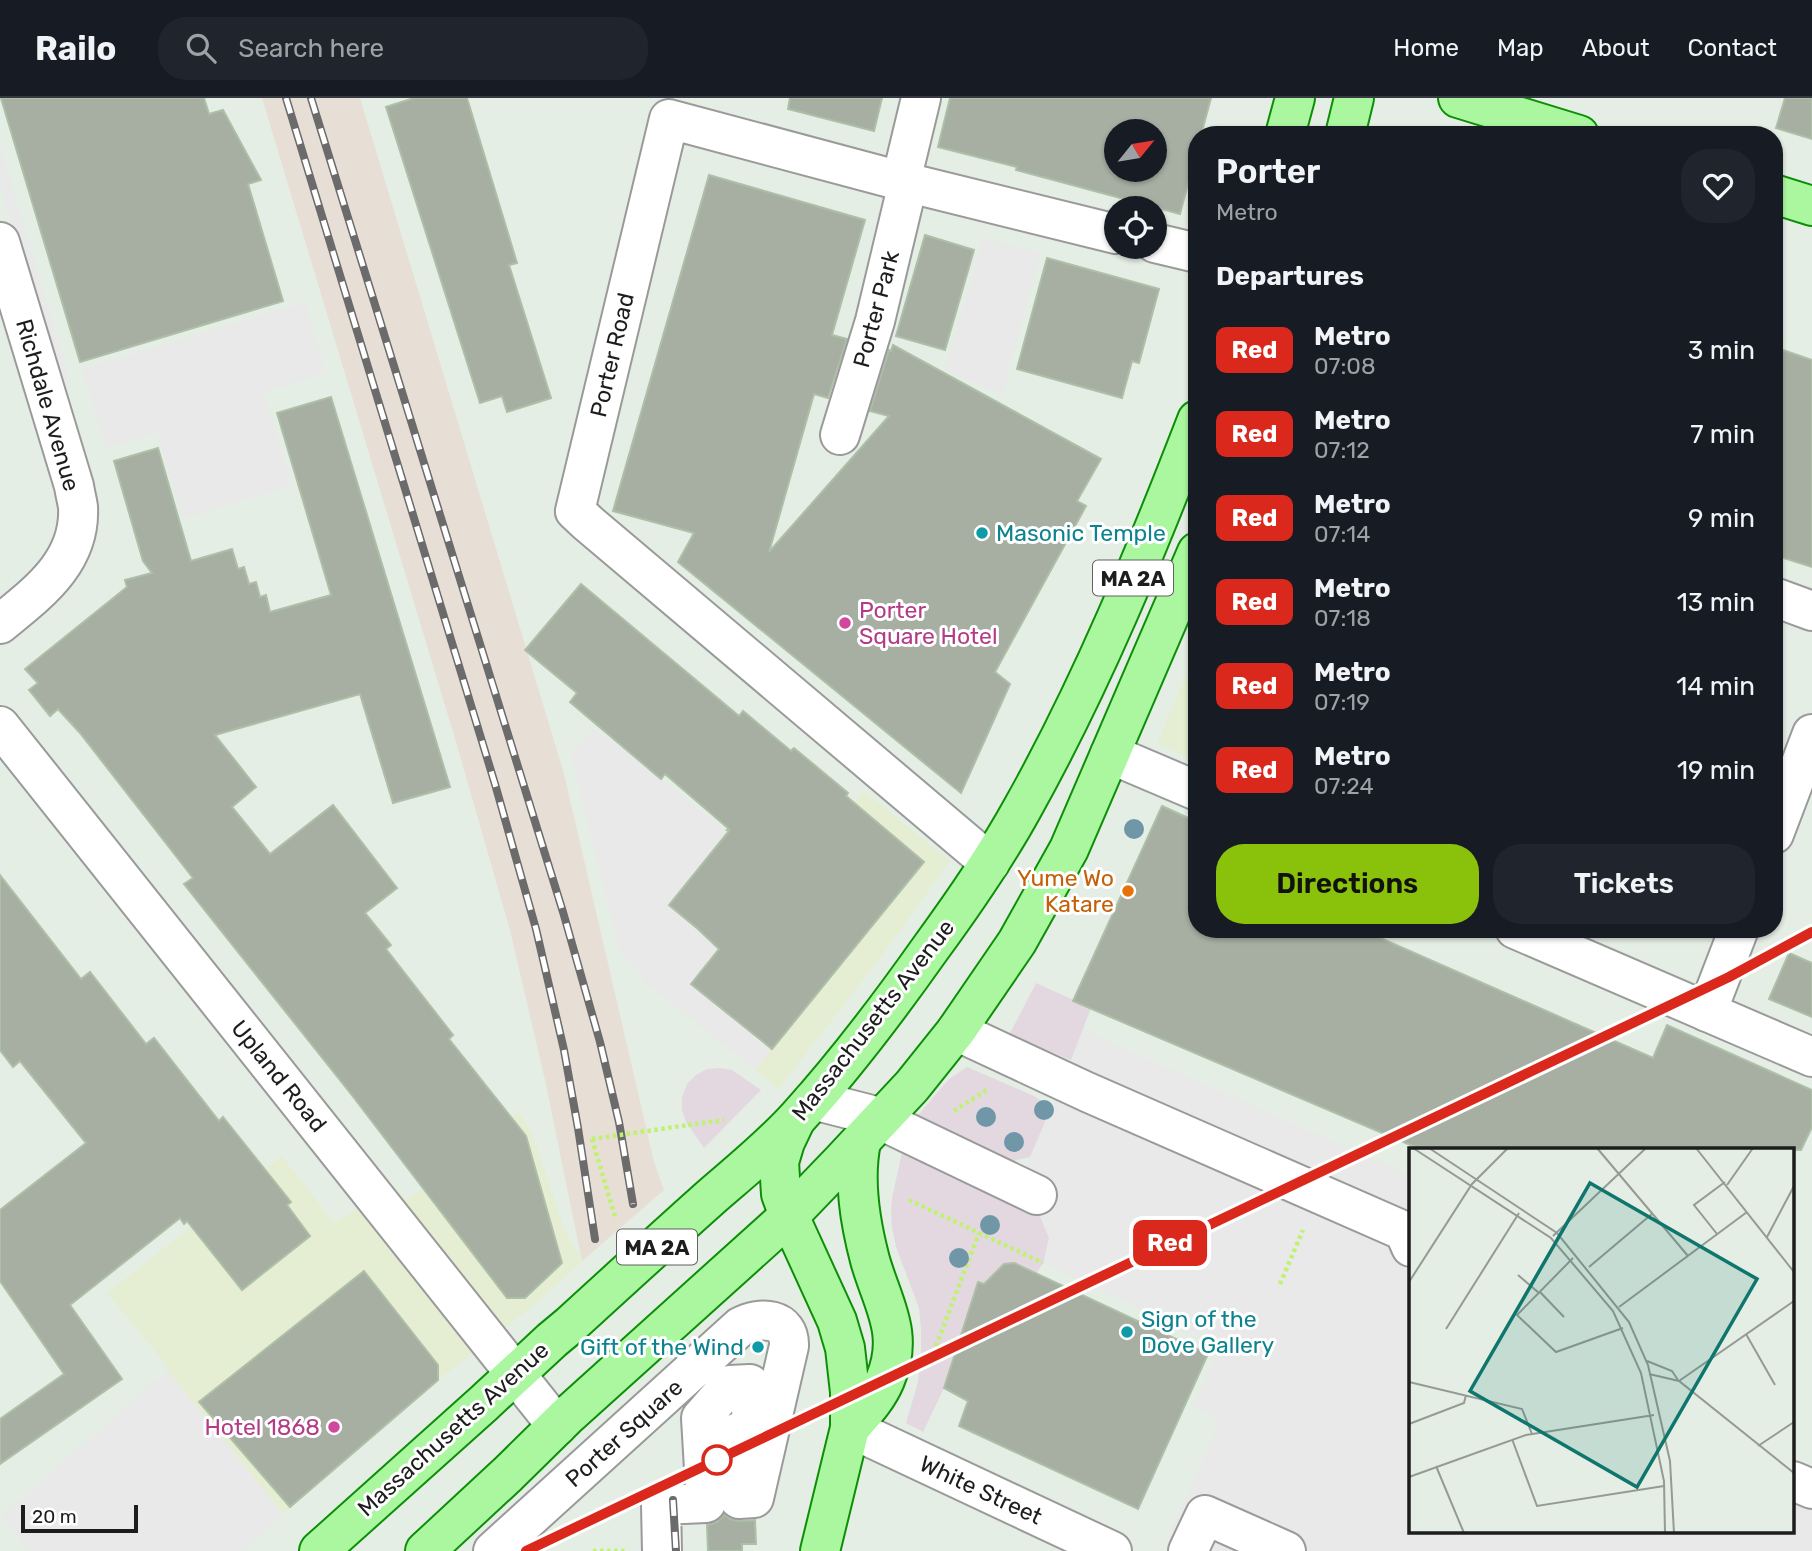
<!DOCTYPE html>
<html lang="en">
<head>
<meta charset="utf-8">
<style>
  body { margin:0; font-family:Rubik,sans-serif; background:#20242c; color:#f1f3f6; height:100vh; display:flex; flex-direction:column; font-size:26px; white-space:nowrap }
  * { box-sizing:border-box; margin:0 }
  p { font-size:23px; color:#9ea1a6 }
  .icon { flex:none; width:38px; height:38px; fill:none; stroke:currentColor; stroke-width:2; stroke-linecap:round; stroke-linejoin:round }
  .map { position:relative; flex:1; overflow:hidden }
  .sheet { position:absolute; left:1188px; top:28px; width:595px; height:812px; display:flex; flex-direction:column; background:#171b24; border-radius:28px; box-shadow:0 2px 5px #0004 }
  .sheet>* { flex:none }
  .badge { padding:0 14px; border-radius:10px; font-size:24px; line-height:46px }
  .needle { width:46px; rotate:60deg }
  .buttons { position:absolute; left:1104px; top:21px; display:grid; gap:14px }
  .buttons a { display:grid; place-items:center; width:63px; height:63px; border-radius:50%; background:#171b24; box-shadow:0 2px 5px #0004; font-size:35px }
  .scale { position:absolute; left:21px; bottom:18px; width:117px; box-sizing:border-box; padding-left:7px; border:4px solid #1d1d1d; border-top:0; font-size:19px; line-height:24px; white-space:nowrap; color:#1d1d1d; -webkit-text-stroke:5px #fff; paint-order:stroke }
  .map>.badge { position:absolute; translate:-50% -50%; box-shadow:0 0 0 4px #fff }
  h2 { padding:0 28px; font-size:26px; line-height:63px }
  .round { display:grid; place-items:center; flex:none; width:74px; height:74px; border-radius:28px; background:#20242c }
  .summary { display:flex; align-items:center; justify-content:space-between; height:119px; padding:0 28px }
  h1 { font-size:33px; font-weight:600; line-height:52px }
  .button { display:flex; gap:14px; margin-top:auto; padding:14px 28px }
  .button a { flex:1; height:80px; border-radius:28px; background:#8ac10a; color:#111; font-size:28px; font-weight:600; line-height:80px; text-align:center }
  .button a+a { background:#20242c; color:#f1f3f6 }
  ul { padding:0; list-style:none }
  li { display:flex; align-items:center; gap:21px; height:84px; padding:0 28px }
  li div { flex:1 }
  li b { display:block; font-size:26px }
  li em { font-style:normal }
  li .badge { min-width:77px; font-weight:700; text-align:center }
  header { display:flex; align-items:center; gap:42px; box-sizing:border-box; height:98px; padding:0 35px; background:#171b24; border-bottom:2px solid #363941 }
  header strong { font-size:33px }
  nav { display:flex; gap:38px; margin-inline-start:auto; font-size:24px }
  .search { width:490px; height:63px; background:#20242c; display:flex; align-items:center; gap:18px; box-sizing:border-box; padding:0 24px; border-radius:28px; color:#9ea1a6; font-size:26px }
  .map>svg:first-child { display:block }
  .commercial { fill:#e5eed3 }
  .industrial { fill:#e7ded6 }
  .parking { fill:#e9e9e9 }
  .plaza { fill:#e4d8e0 }
  .building { fill:#a7afa3; stroke:#adbfa7; stroke-width:2; fill-rule:evenodd }
  .lines { fill:none; stroke-linecap:round; stroke-linejoin:round }
  .minor-casing { stroke:#9a9a9a; stroke-width:42 }
  .major-casing { stroke:#0c8f07; stroke-width:42 }
  .path { stroke:#bef270; stroke-width:4.5; stroke-dasharray:3.5 3.5; stroke-linecap:butt }
  .minor { stroke:#fff; stroke-width:38 }
  .major { stroke:#abf7a0; stroke-width:38 }
  .rail-casing { stroke:#6b6b6b; stroke-width:8 }
  .rail { stroke:#fff; stroke-width:5; stroke-dasharray:16; stroke-linecap:butt }
  .path-bridge { stroke:#bef270; stroke-width:4.5; stroke-dasharray:3.5 3.5; stroke-linecap:butt }
  .tree { fill:#7097a8 }
  .line-casing { stroke:#fff; stroke-width:16 }
  .line { stroke:#da291c; stroke-width:10 }
  .culture-dot { fill:#0f9aa8; stroke:#fff; stroke-width:2.5 }
  .hotel-dot { fill:#d1479c; stroke:#fff; stroke-width:2.5 }
  .food-dot { fill:#e8710a; stroke:#fff; stroke-width:2.5 }
  .stop-dot { fill:#fff; stroke:#da291c; stroke-width:3.5 }
  .labels { text-anchor:middle; dominant-baseline:central; stroke-width:6; stroke-linejoin:round; paint-order:stroke }
  .shield { fill:#fff; stroke:#616161; stroke-width:2 }
  .shield-label { font-size:21px; font-weight:bold; fill:#1d1d1d }
  .street-label { font-size:23px; fill:#1d1d1d; stroke:#fff }
  .culture-label { font-size:23px; fill:#0d838f; stroke:#fff; text-anchor:start }
  .hotel-label { font-size:23px; fill:#b23c85; stroke:#fff; text-anchor:start }
  .food-label { font-size:23px; fill:#c56008; stroke:#fff; text-anchor:end }
  .inset-road { fill:none; stroke:#949a94; stroke-width:2 }
  .view { fill:#0f766e; fill-opacity:0.15; stroke:#0f766e; stroke-width:3.5 }
  .inset-edge { fill:none; stroke:#1d1d1d; stroke-width:3.5 }
</style>
</head>
<body>
<header>
<strong>Railo</strong>
<div class="search"><svg class="icon" aria-label="search" viewBox="0 0 24 24"><circle cx="10" cy="10" r="6"/><path d="M15 15l6 6"/></svg>Search here</div>
<nav><a>Home</a><a>Map</a><a>About</a><a>Contact</a></nav>
</header>
<div class="map">
<svg width="1812" height="1453" viewBox="0 0 1812 1453">
  <rect width="100%" height="100%" fill="#e4eee4"/>
  <g class="commercial">
    <polygon points="1197,552 1197,664 1157,645"/>
    <polygon points="864,693 950,763 883,856 779,991 645,884 669,807 728,734 790,784"/>
    <polygon points="519,1014 532,1035 564,1131 582,1163 543,1200 438,1282 283,1416 167,1272 164,1264 107,1195 282,1058 334,1125 397,1089 406,1103"/>
  </g>
  <polygon class="industrial" points="262,0 360,0 564,676 654,1064 664,1092 582,1163 545,982 510,832 459,654"/>
  <g class="parking">
    <polygon points="0,49 70,283 60,286 0,86"/>
    <polygon points="984,140 1041,155 1008,272 1003,297 944,272"/>
    <polygon points="305,204 326,275 264,294 292,388 182,421 157,335 106,350 82,271"/>
    <polygon points="594,629 728,734 669,807 720,848 691,886 772,951 756,972 645,884 619,853 571,654"/>
    <polygon points="1083,932 1411,1078 1411,1434 1793,1434 1793,1361 1812,1369 1812,1453 1187,1453 1168,1439 1221,1322 1192,1308 1220,1249 1043,1165 1049,1140 1012,1102"/>
    <polygon points="167,1272 283,1416 242,1453 29,1453 1,1419"/>
  </g>
  <g class="plaza">
    <polygon points="1036,885 1091,910 1071,962 1009,937"/>
    <polygon points="967,969 1034,998 1051,1010 1030,1059 1012,1063 997,1062 914,1022 949,981"/>
    <polygon points="720,970 732,972 761,992 704,1050 686,1024 682,1012 682,999 687,986 696,977 707,971"/>
    <polygon points="903,1050 1039,1116 1049,1140 1043,1165 1036,1176 992,1190 978,1184 944,1290 923,1334 906,1325 918,1284 921,1257 921,1231 919,1210 896,1149 892,1130 891,1114 892,1100"/>
  </g>
  <g class="building">
    <polygon points="1,0 204,0 209,16 223,12 261,82 248,86 283,203 80,264"/>
    <polygon points="414,0 467,0 517,165 509,167 551,300 507,314 502,298 480,305 386,9"/>
    <polygon points="790,0 882,0 874,33 788,11"/>
    <path d="M950,0H1211L1201,37H1197V52L1180,116L1016,72L1017,69L938,49ZM1116,33H1155V72H1116Z"/>
    <polygon points="1785,0 1812,0 1812,41 1776,30"/>
    <polygon points="709,77 865,122 832,237 847,241 828,300 814,296 769,454 889,318 870,313 889,252 891,253 893,247 1101,361 1077,403 1086,408 995,574 1010,586 961,695 678,464 694,435 613,413"/>
    <polygon points="925,137 974,152 945,252 896,238"/>
    <polygon points="1047,160 1159,191 1139,265 1132,263 1122,300 1017,271"/>
    <polygon points="1774,249 1812,262 1812,469 1774,457"/>
    <polygon points="331,299 450,689 393,705 360,596 215,637 256,689 232,709 270,756 333,707 397,790 365,815 391,847 386,851 453,937 449,941 526,1038 562,1165 525,1200 507,1200 351,996 184,786 193,780 80,635 58,611 50,618 29,592 38,585 25,571 127,489 125,482 152,475 143,463 114,363 158,350 191,463 232,451 238,471 244,469 249,486 256,484 260,499 266,497 270,514 331,497 277,315"/>
    <polygon points="581,486 739,618 743,613 791,653 794,650 848,695 846,698 924,764 772,951 691,886 719,851 698,831 669,807 729,733 727,732 729,731 665,676 661,681 570,604 577,595 525,552"/>
    <polygon points="1162,708 1197,724 1197,831 1360,831 1653,960 1667,927 1812,992 1812,1029 1801,1052 1422,1052 1073,903"/>
    <polygon points="0,777 81,881 90,874 146,946 154,940 219,1023 223,1019 291,1104 287,1107 310,1138 242,1192 187,1123 184,1126 180,1120 70,1207 122,1281 0,1366 0,1321 64,1276 0,1183 0,1112 86,1045 20,963 13,969 0,952"/>
    <polygon points="1789,855 1812,865 1812,919 1769,901"/>
    <polygon points="1014,1165 1208,1256 1138,1411 959,1328 968,1303 944,1290 978,1184 984,1186 1004,1166"/>
    <polygon points="364,1173 438,1267 438,1282 290,1409 199,1304"/>
    <polygon points="724,1416 730,1421 740,1423 755,1422 756,1446 742,1446 742,1453 708,1453 707,1427 717,1424"/>
  </g>
  <g class="lines">
    <defs>
      <g id="minor">
        <polyline points="901,83 921,0"/>
        <path d="M0,144L74,388C75,395 77,402 78,409C81,464 38,495 0,526"/>
        <polyline points="1155,145 1197,155"/>
        <polyline points="840,337 875,223 908,85"/>
        <polyline points="1774,499 1812,513"/>
        <polyline points="0,628 557,1328"/>
        <polyline points="1110,656 1197,693"/>
        <polyline points="1774,736 1812,636"/>
        <polyline points="990,765 589,426 575,413 669,21 901,83 1116,136"/>
        <polyline points="1515,831 1812,959"/>
        <polyline points="1707,914 1739,831"/>
        <polyline points="956,933 1087,994 1404,1133 1411,1149"/>
        <polyline points="813,1002 868,1016 1037,1097"/>
        <polyline points="850,1330 1112,1453"/>
        <polyline points="1793,1383 1812,1391"/>
        <path d="M493,1453L740,1229C760,1218 790,1219 789,1248L754,1400L739,1401L736,1335L752,1334L750,1286L730,1287L701,1320L706,1405L661,1407L662,1453"/>
        <polyline points="1188,1453 1205,1417 1286,1453"/>
      </g>
      <g id="major">
        <polyline points="1458,0 1579,37"/>
        <polyline points="1285,37 1295,0"/>
        <polyline points="1345,37 1354,0"/>
        <polyline points="1774,96 1812,108"/>
        <polyline points="794,1025 785,1044 779,1064 781,1096 789,1118 837,1223 845,1250 850,1294 850,1330 820,1453"/>
        <path d="M850,1330C863,1315 877,1301 885,1282C905,1235 882,1205 870,1162C860,1124 853,1083 861,1044"/>
        <path d="M319,1453L483,1306L552,1242L570,1227C617,1184 664,1141 711,1099C741,1073 772,1048 798,1019C846,966 889,909 930,851C963,806 995,760 1022,711C1092,586 1146,454 1197,322"/>
        <polyline points="425,1453 508,1376 566,1319 789,1118 842,1063 912,988 956,933 1017,844 1069,751 1197,454"/>
      </g>
    </defs>
    <use href="#minor" class="minor-casing"/>
    <use href="#major" class="major-casing"/>
    <g class="path">
      <polyline points="954,1013 988,991"/>
      <polyline points="688,1027 724,1022"/>
      <polyline points="592,1041 616,1122"/>
      <polyline points="909,1102 1043,1165"/>
      <polyline points="1280,1186 1303,1132"/>
      <polyline points="936,1248 979,1135"/>
      <polyline points="593,1453 625,1453"/>
    </g>
    <use href="#minor" class="minor"/>
    <use href="#major" class="major"/>
    <defs>
      <g id="rail">
        <polyline points="286,0 495,686 536,831 564,952 578,1030 595,1141"/>
        <polyline points="311,0 563,814 600,944 619,1024 633,1106"/>
        <polyline points="673,1402 676,1453"/>
      </g>
    </defs>
    <use href="#rail" class="rail-casing"/>
    <use href="#rail" class="rail"/>
    <polyline class="path-bridge" points="592,1041 688,1027"/>
  </g>
  <g class="tree">
    <circle cx="1134" cy="731" r="10"/>
    <circle cx="1044" cy="1012" r="10"/>
    <circle cx="986" cy="1019" r="10"/>
    <circle cx="1014" cy="1044" r="10"/>
    <circle cx="990" cy="1127" r="10"/>
    <circle cx="959" cy="1160" r="10"/>
  </g>
  <g class="lines">
    <defs>
      <polyline id="line" points="526,1453 1729,879 1812,834"/>
    </defs>
    <use href="#line" class="line-casing"/>
    <use href="#line" class="line"/>
  </g>
  <g class="culture-dot">
    <circle cx="982" cy="435" r="7"/>
    <circle cx="1127" cy="1234" r="7"/>
    <circle cx="758" cy="1249" r="7"/>
  </g>
  <g class="hotel-dot">
    <circle cx="845" cy="525" r="7"/>
    <circle cx="334" cy="1329" r="7"/>
  </g>
  <circle class="food-dot" cx="1128" cy="793" r="7"/>
  <circle class="stop-dot" cx="717" cy="1362" r="14"/>
  <g class="labels">
    <g class="shield">
      <rect x="1093" y="462.5" width="80" height="35" rx="5"/>
      <rect x="617" y="1131.5" width="80" height="35" rx="5"/>
    </g>
    <g class="shield-label">
      <text x="1133" y="480">MA 2A</text>
      <text x="657" y="1149">MA 2A</text>
    </g>
    <g class="street-label">
      <text transform="translate(876 211) rotate(-75)">Porter Park</text>
      <text transform="translate(612 257) rotate(-77)">Porter Road</text>
      <text transform="translate(48 307) rotate(74)">Richdale Avenue</text>
      <text transform="translate(873 922) rotate(-52)">Massachusetts Avenue</text>
      <text transform="translate(279 978) rotate(51)">Upland Road</text>
      <text transform="translate(453 1331) rotate(-42)">Massachusetts Avenue</text>
      <text transform="translate(624 1335) rotate(-42)">Porter Square</text>
      <text transform="translate(981 1392) rotate(25)">White Street</text>
    </g>
    <g class="culture-label">
      <text x="996" y="435">Masonic Temple</text>
      <text x="1141" y="1221">Sign of the<tspan x="1141" dy="26">Dove Gallery</tspan></text>
      <text x="744" y="1249" text-anchor="end">Gift of the Wind</text>
    </g>
    <g class="hotel-label">
      <text x="859" y="512">Porter<tspan x="859" dy="26">Square Hotel</tspan></text>
      <text x="320" y="1329" text-anchor="end">Hotel 1868</text>
    </g>
    <g class="food-label">
      <text x="1114" y="780">Yume Wo<tspan x="1114" dy="26">Katare</tspan></text>
    </g>
  </g>
  <g transform="translate(1409 1050)">
    <rect width="385" height="385" fill="#e4eee4"/>
    <path class="inset-road" d="M4,0L142,90L204,163L232,225L255,333L256,385M20,0L148,85L220,174L239,217L261,313L265,385M188,0L279,108M287,0L385,124M318,37L344,0M308,86L285,57L316,34M144,88L237,0M358,89L385,38M164,110L108,167L147,204L214,180M180,119L244,65M109,127L130,145M0,134L63,36L99,0M131,144L155,169M210,159L338,64M37,181L110,65M337,186L366,237M238,213L263,223L269,232M240,226L270,233L385,325M270,233L385,153M0,234L113,261L123,286M0,276L55,255L57,247M103,291L128,358L255,338M349,298L385,274M27,318L55,385M0,329L117,287L245,267"/>
    <path class="view" d="M181,35L348,131L228,339L61,243Z"/>
    <rect width="385" height="385" class="inset-edge"/>
  </g>
</svg>
<div class="buttons">
<a><svg class="needle" viewBox="-14 -14 28 28"><path d="M0-13l5 13h-10z" fill="#e53935"/><path d="M0 13l5-13h-10z" fill="#9ea1a6"/></svg></a>
<a><svg class="icon" aria-label="locate" viewBox="0 0 24 24"><circle cx="12" cy="12" r="6"/><path d="M12 2v4M12 18v4M2 12h4M18 12h4"/></svg></a>
</div>
<div class="scale">20 m</div>
<b class="badge" style="left:1170px;top:1145px;background:#da291c;color:#fff">Red</b>
<section class="sheet">
<div class="summary"><div><h1>Porter</h1><p>Metro</p></div><a class="round"><svg class="icon" aria-label="heart" viewBox="0 0 24 24"><path d="M12 20l-8-8c-3-5 5-10 8-4 3-6 11-1 8 4z"/></svg></a></div>
<h2>Departures</h2>
<ul>
<li><span class="badge" style="background:#da291c;color:#fff">Red</span><div><b>Metro</b><p>07:08</p></div><em>3 min</em></li>
<li><span class="badge" style="background:#da291c;color:#fff">Red</span><div><b>Metro</b><p>07:12</p></div><em>7 min</em></li>
<li><span class="badge" style="background:#da291c;color:#fff">Red</span><div><b>Metro</b><p>07:14</p></div><em>9 min</em></li>
<li><span class="badge" style="background:#da291c;color:#fff">Red</span><div><b>Metro</b><p>07:18</p></div><em>13 min</em></li>
<li><span class="badge" style="background:#da291c;color:#fff">Red</span><div><b>Metro</b><p>07:19</p></div><em>14 min</em></li>
<li><span class="badge" style="background:#da291c;color:#fff">Red</span><div><b>Metro</b><p>07:24</p></div><em>19 min</em></li>
</ul>
<div class="button"><a>Directions</a><a>Tickets</a></div>
</section>
</div>
</body>
</html>
